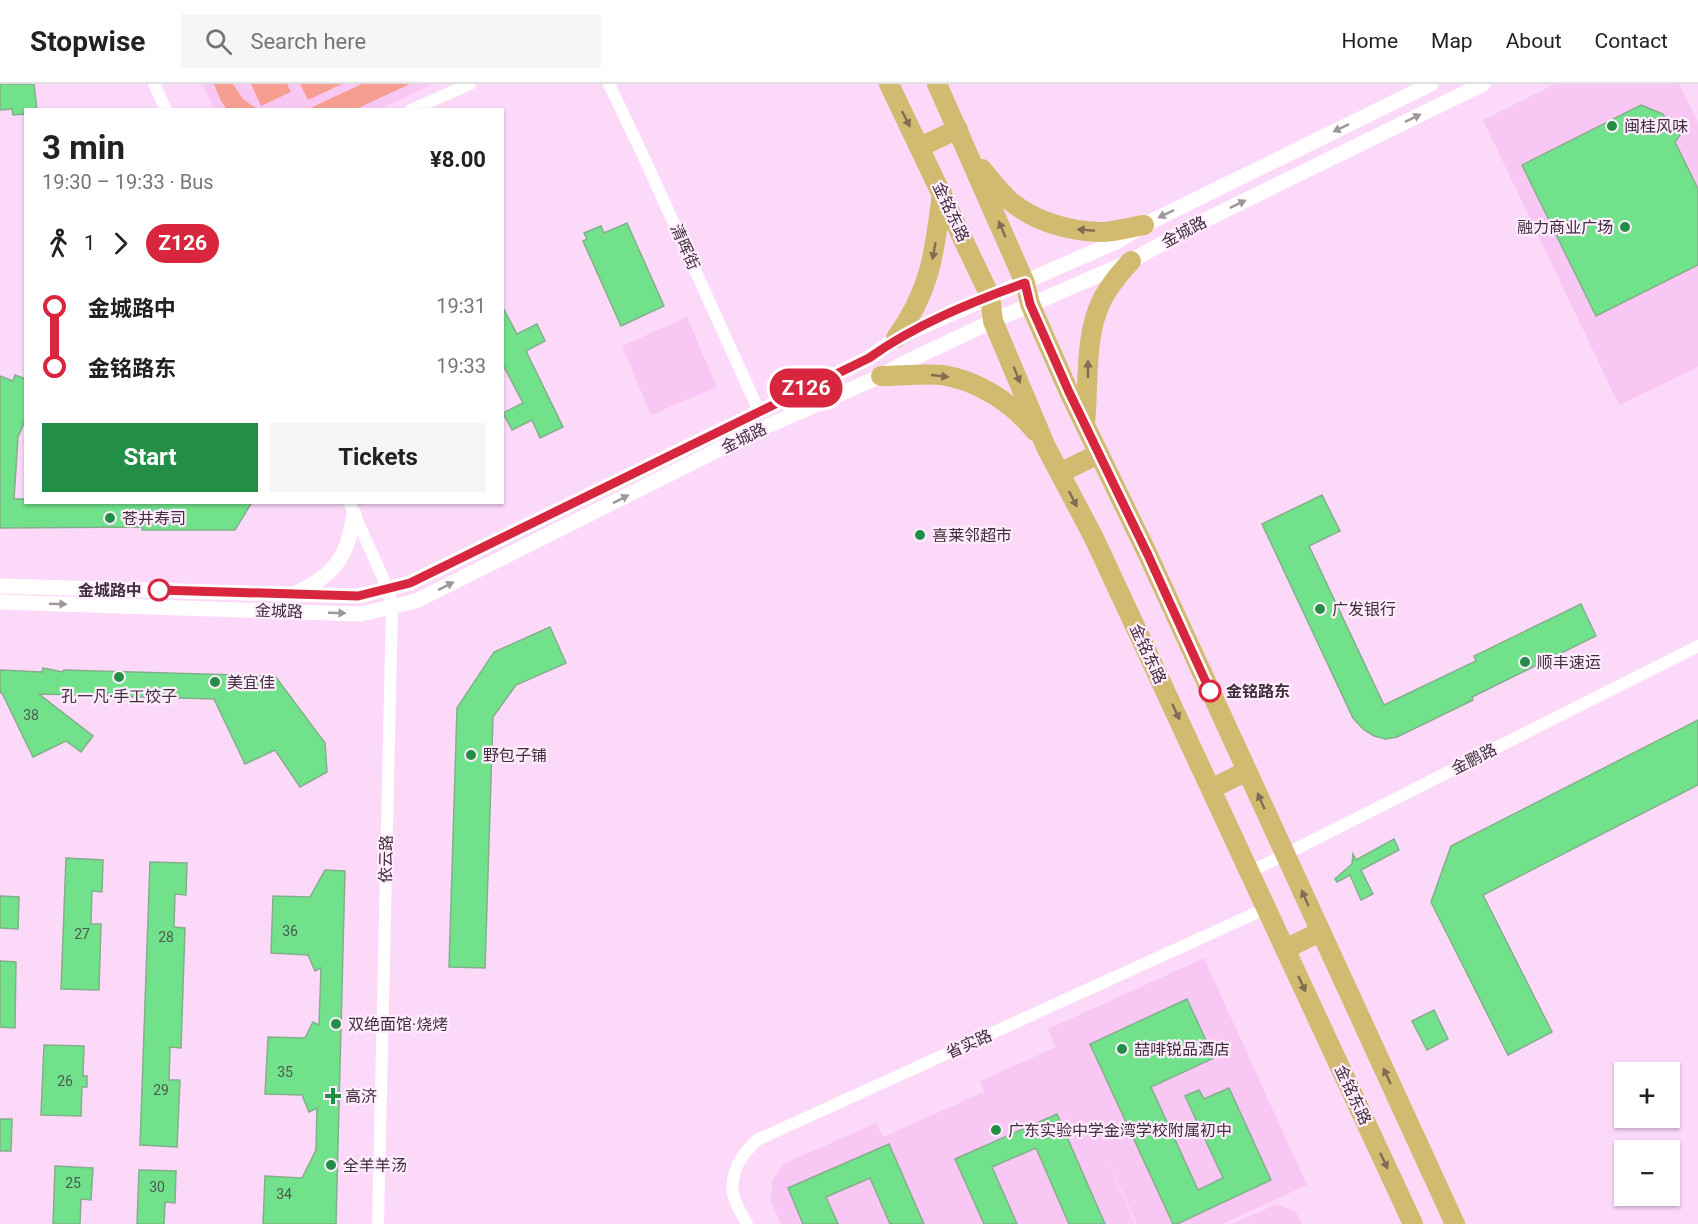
<!DOCTYPE html>
<html lang="en">
<head>
<meta charset="utf-8">
<style>
  body { margin:0; font-family:Roboto,"Noto Sans SC",sans-serif; background:#f6f6f6; color:#222; height:100vh; display:flex; flex-direction:column; font-size:22px; white-space:nowrap }
  * { box-sizing:border-box; margin:0 }
  p { font-size:20px; color:#767676 }
  .icon { flex:none; width:33px; height:33px; fill:none; stroke:currentColor; stroke-width:2; stroke-linecap:round; stroke-linejoin:round }
  .map { position:relative; flex:1; overflow:hidden }
  .details { position:absolute; left:24px; top:24px; width:480px; height:396px; display:flex; flex-direction:column; background:#fff; border-radius:0px; box-shadow:0 2px 4px #0004 }
  .details>* { flex:none }
  .badge { padding:0 12px; border-radius:20px; font-size:21px; line-height:39px }
  .controls { position:absolute; left:1614px; top:978px; display:grid; gap:12px }
  .controls a { display:grid; place-items:center; width:66px; height:66px; border-radius:0px; background:#fff; box-shadow:0 2px 4px #0004; font-size:30px }
  .map>.badge { position:absolute; translate:-50% -50%; box-shadow:0 0 0 3px #fff }
  .legs { display:flex; align-items:center; gap:9px; height:66px; padding:0 18px; font-size:20px }
  .legs p { margin-inline-start:auto }
  .overview { display:flex; align-items:center; justify-content:space-between; height:102px; padding:0 18px }
  h1 { font-size:33px; font-weight:700; line-height:45px }
  .action { display:flex; gap:12px; margin-top:auto; padding:12px 18px }
  .action a { flex:1; height:69px; border-radius:0px; background:#238e45; color:#fff; font-size:24px; font-weight:700; line-height:69px; text-align:center }
  .action a+a { background:#f6f6f6; color:#222 }
  ul { padding:0 18px; list-style:none }
  li { display:flex; align-items:center; gap:21px; height:60px; font-size:22px }
  li i { display:grid; place-items:center; width:9px; height:100%; margin:0 8px; background:currentColor }
  li i::after { content:''; width:15px; height:15px; margin:-8px; border:4px solid; border-radius:50%; background:#fff }
  li p { margin-inline-start:auto }
  li:first-child i { background:linear-gradient(#0000 50%,currentColor 0) }
  li:last-child i { background:linear-gradient(currentColor 50%,#0000 0) }
  header { display:flex; align-items:center; gap:36px; box-sizing:border-box; height:84px; padding:0 30px; background:#fff; border-bottom:2px solid #e0e0e0 }
  header strong { font-size:28px }
  nav { display:flex; gap:33px; margin-inline-start:auto; font-size:21px }
  .search { width:420px; height:54px; background:#f6f6f6; display:flex; align-items:center; gap:15px; box-sizing:border-box; padding:0 21px; border-radius:0px; color:#767676; font-size:22px }
  .map>svg:first-child { display:block }
  .built { fill:#f9c7f4 }
  .green { fill:#f69f91 }
  .building { fill:#71e28b; stroke:#83af8b; stroke-width:1.5 }
  .lines { fill:none; stroke-linecap:round; stroke-linejoin:round }
  .minor { stroke:#fff; stroke-width:12 }
  .tertiary { stroke:#fff; stroke-width:15 }
  .primary { stroke:#d2bb71; stroke-width:20 }
  .oneway { fill:#9f969e }
  .oneway2 { fill:#816d54 }
  .line-1-casing { stroke:#fff; stroke-width:14 }
  .line-1 { stroke:#d7263d; stroke-width:9 }
  .poi-dot { fill:#238e45; stroke:#ffedfd; stroke-width:2 }
  .stop-1-dot { fill:#fff; stroke:#d7263d; stroke-width:3 }
  .labels { text-anchor:middle; dominant-baseline:central; stroke-width:4.5; stroke-linejoin:round; paint-order:stroke }
  .number-label { font-size:14px; fill:#4c5b50 }
  .poi-label { font-size:16px; fill:#3f2e3d; stroke:#ffedfd; text-anchor:start }
  .street-label { font-size:16px; fill:#3f2e3d; stroke:#ffedfd }
  .stop-label { font-size:16px; font-weight:bold; fill:#3f2e3d; stroke:#ffedfd; text-anchor:end }
</style>
</head>
<body>
<header>
<strong>Stopwise</strong>
<div class="search"><svg class="icon" aria-label="search" viewBox="0 0 24 24"><circle cx="10" cy="10" r="6"/><path d="M15 15l6 6"/></svg>Search here</div>
<nav><a>Home</a><a>Map</a><a>About</a><a>Contact</a></nav>
</header>
<div class="map">
<svg width="1698" height="1140" viewBox="0 0 1698 1140">
  <rect width="100%" height="100%" fill="#fdd9f9"/>
  <g class="built">
    <polygon points="202,0 433,0 378,26 214,25"/>
    <polygon points="1555,0 1679,0 1698,38 1698,283 1619,321 1483,36"/>
    <polygon points="687,233 717,303 651,331 622,262"/>
    <polygon points="1204,874 1307,1101 1222,1140 1137,1140 1104,1068 1135,1140 781,1140 771,1118 772,1097 783,1080 876,1039 883,1053 984,1008 980,997 1056,963 1048,945"/>
    <polygon points="1277,1120 1296,1128 1302,1140 1231,1140"/>
  </g>
  <g class="green">
    <polygon points="214,0 233,0 243,15 257,25 227,25 221,17"/>
    <polygon points="251,0 287,0 291,8 261,22"/>
    <polygon points="300,0 342,0 308,16"/>
    <polygon points="362,0 410,0 356,25 308,25"/>
  </g>
  <g class="building">
    <polygon points="0,0 34,0 37,26 26,26 26,30 13,31 12,25 0,26"/>
    <polygon points="1641,21 1663,30 1672,44 1683,47 1675,58 1698,105 1698,181 1596,232 1522,81"/>
    <polygon points="627,139 664,222 621,242 583,157 587,155 584,149 601,142 604,149"/>
    <polygon points="502,222 517,250 537,240 545,257 526,267 563,343 540,354 532,336 512,346 503,329 523,319 502,279"/>
    <polygon points="15,291 26,295 26,334 18,353 14,415 26,415 26,418 252,418 235,446 142,446 142,443 0,444 0,292 13,297"/>
    <polygon points="1322,411 1340,447 1309,462 1384,621 1476,577 1474,572 1581,520 1596,552 1472,613 1473,616 1397,653 1386,655 1374,652 1363,645 1353,634 1262,440"/>
    <polygon points="550,543 566,579 516,601 493,633 485,884 449,883 457,624 494,568"/>
    <polygon points="43,584 63,588 64,586 275,592 325,659 327,688 300,703 275,666 245,680 214,615 39,610 93,652 81,668 66,657 33,673 2,609 0,609 0,586 42,588"/>
    <polygon points="1698,636 1698,701 1483,811 1552,948 1508,971 1431,818 1451,762"/>
    <polygon points="1394,755 1399,766 1361,786 1373,810 1361,816 1350,791 1337,798 1335,795 1352,780 1353,770 1356,776"/>
    <polygon points="66,774 103,776 102,808 92,807 91,840 101,840 99,906 61,905"/>
    <polygon points="150,778 187,779 186,811 175,810 174,843 185,844 181,964 170,963 169,996 180,996 177,1063 140,1061"/>
    <polygon points="325,786 345,787 336,1140 263,1140 265,1092 302,1094 316,1066 317,1024 309,1028 302,1011 265,1010 268,953 305,954 313,938 319,941 321,884 315,887 308,871 271,869 273,812 310,813"/>
    <polygon points="0,812 19,813 18,845 0,844"/>
    <polygon points="0,877 16,878 15,944 0,943"/>
    <polygon points="1187,915 1214,974 1151,1003 1198,1106 1223,1094 1185,1012 1199,1006 1204,1015 1229,1004 1271,1096 1177,1140 1173,1140 1090,960"/>
    <polygon points="1434,926 1448,955 1427,966 1412,937"/>
    <polygon points="44,961 84,962 83,992 87,992 87,1003 82,1003 81,1032 41,1031"/>
    <polygon points="1057,1030 1105,1140 1069,1140 1036,1064 992,1083 1017,1140 984,1140 955,1075"/>
    <polygon points="0,1035 12,1035 11,1067 0,1067"/>
    <polygon points="889,1060 924,1140 890,1140 870,1094 826,1113 838,1140 803,1140 788,1104"/>
    <polygon points="55,1082 93,1084 91,1116 81,1115 80,1140 53,1140"/>
    <polygon points="139,1086 176,1087 175,1119 165,1118 164,1140 137,1140"/>
  </g>
  <g class="lines">
    <g class="minor">
      <polyline points="154,0 166,26"/>
      <polyline points="609,0 646,78 759,327"/>
      <polyline points="411,26 470,0"/>
      <polyline points="349,418 388,505 392,522 378,1140"/>
      <polyline points="1250,788 1698,562"/>
      <path d="M747,1140C743,1131 735,1120 733,1110C730,1087 742,1070 757,1056L1267,824"/>
    </g>
    <g class="tertiary">
      <polyline points="0,502 358,512 410,499 869,274 896,254 1116,158 1144,141 1431,0"/>
      <path d="M298,508C336,490 348,471 354,430"/>
      <polyline points="0,518 361,530 416,517 756,347 881,292 906,278 993,237 1131,177 1197,140 1483,0"/>
    </g>
    <g class="primary">
      <polyline points="889,0 990,212 993,237 1046,363 1094,454 1413,1140"/>
      <polyline points="937,0 1025,199 1030,220 1069,308 1148,471 1455,1140"/>
      <polyline points="920,63 958,45"/>
      <path d="M982,85C991,96 1000,108 1010,117C1036,138 1069,147 1102,148C1115,148 1130,143 1144,141"/>
      <path d="M896,254C931,206 935,166 942,109"/>
      <path d="M881,292C901,292 922,289 942,291C977,296 1013,319 1035,347"/>
      <path d="M1085,340C1089,301 1084,254 1101,218C1108,203 1120,189 1131,177"/>
      <polyline points="1060,389 1098,370"/>
      <polyline points="1211,705 1247,687"/>
      <polyline points="1285,865 1320,848"/>
    </g>
  </g>
  <defs><path id="oneway-solid" d="M-6-.8H1V-3.2L6.5 0L1 3.2V.8H-6Z" transform="scale(1.5)"/></defs>
  <g class="oneway">
    <use href="#oneway-solid" transform="translate(1413 34) rotate(-26)"/>
    <use href="#oneway-solid" transform="translate(1341 44) rotate(154)"/>
    <use href="#oneway-solid" transform="translate(1238 120) rotate(-26)"/>
    <use href="#oneway-solid" transform="translate(1166 130) rotate(154)"/>
    <use href="#oneway-solid" transform="translate(621 415) rotate(-27)"/>
    <use href="#oneway-solid" transform="translate(446 502) rotate(-27)"/>
    <use href="#oneway-solid" transform="translate(58 520) rotate(2)"/>
    <use href="#oneway-solid" transform="translate(337 529) rotate(2)"/>
  </g>
  <g class="oneway2">
    <use href="#oneway-solid" transform="translate(906 35) rotate(63)"/>
    <use href="#oneway-solid" transform="translate(1002 145) rotate(-113)"/>
    <use href="#oneway-solid" transform="translate(1086 146) rotate(-175)"/>
    <use href="#oneway-solid" transform="translate(934 167) rotate(100)"/>
    <use href="#oneway-solid" transform="translate(1088 285) rotate(-90)"/>
    <use href="#oneway-solid" transform="translate(1017 291) rotate(68)"/>
    <use href="#oneway-solid" transform="translate(940 292) rotate(6)"/>
    <use href="#oneway-solid" transform="translate(1073 415) rotate(63)"/>
    <use href="#oneway-solid" transform="translate(1176 628) rotate(65)"/>
    <use href="#oneway-solid" transform="translate(1261 717) rotate(-114)"/>
    <use href="#oneway-solid" transform="translate(1305 814) rotate(-114)"/>
    <use href="#oneway-solid" transform="translate(1302 900) rotate(65)"/>
    <use href="#oneway-solid" transform="translate(1387 992) rotate(-115)"/>
    <use href="#oneway-solid" transform="translate(1384 1077) rotate(65)"/>
  </g>
  <g class="lines">
    <defs>
      <path id="line-1" d="M159,506L358,512L410,499L869,274C915,241 971,218 1025,199L1030,220L1069,308L1148,471L1210,607"/>
    </defs>
    <use href="#line-1" class="line-1-casing"/>
    <use href="#line-1" class="line-1"/>
  </g>
  <g class="poi-dot">
    <circle cx="1612" cy="42" r="6"/>
    <circle cx="1625" cy="143" r="6"/>
    <circle cx="110" cy="434" r="6"/>
    <circle cx="920" cy="451" r="6"/>
    <circle cx="1320" cy="525" r="6"/>
    <circle cx="1525" cy="578" r="6"/>
    <circle cx="119" cy="593" r="6"/>
    <circle cx="215" cy="598" r="6"/>
    <circle cx="471" cy="671" r="6"/>
    <circle cx="336" cy="940" r="6"/>
    <circle cx="1122" cy="965" r="6"/>
    <path d="M330 1003h6v6h6v6h-6v6h-6v-6h-6v-6h6z"/>
    <circle cx="996" cy="1046" r="6"/>
    <circle cx="331" cy="1081" r="6"/>
  </g>
  <g class="stop-1-dot">
    <circle cx="159" cy="506" r="10"/>
    <circle cx="1210" cy="607" r="10"/>
  </g>
  <g class="labels">
    <g class="number-label">
      <text x="31" y="631">38</text>
      <text x="290" y="847">36</text>
      <text x="82" y="850">27</text>
      <text x="166" y="853">28</text>
      <text x="285" y="988">35</text>
      <text x="65" y="997">26</text>
      <text x="161" y="1006">29</text>
      <text x="73" y="1099">25</text>
      <text x="157" y="1103">30</text>
      <text x="284" y="1110">34</text>
    </g>
    <g class="poi-label">
      <text x="1624" y="42">闽桂风味</text>
      <text x="1613" y="143" text-anchor="end">融力商业广场</text>
      <text x="122" y="434">苍井寿司</text>
      <text x="932" y="451">喜莱邻超市</text>
      <text x="1332" y="525">广发银行</text>
      <text x="1537" y="578">顺丰速运</text>
      <text x="227" y="598">美宜佳</text>
      <text x="119" y="612" text-anchor="middle">孔一凡·手工饺子</text>
      <text x="483" y="671">野包子铺</text>
      <text x="348" y="940">双绝面馆·烧烤</text>
      <text x="1134" y="965">喆啡锐品酒店</text>
      <text x="345" y="1012">高济</text>
      <text x="1008" y="1046">广东实验中学金湾学校附属初中</text>
      <text x="343" y="1081">全羊羊汤</text>
    </g>
    <g class="street-label">
      <text transform="translate(951 128) rotate(65)">金铭东路</text>
      <text transform="translate(1184 148) rotate(-28)">金城路</text>
      <text transform="translate(685 163) rotate(66)">清晖街</text>
      <text transform="translate(744 354) rotate(-26)">金城路</text>
      <text transform="translate(279 527) rotate(2)">金城路</text>
      <text transform="translate(1148 570) rotate(65)">金铭东路</text>
      <text transform="translate(1474 675) rotate(-27)">金鹏路</text>
      <text transform="translate(386 775) rotate(-89)">依云路</text>
      <text transform="translate(969 960) rotate(-24)">省实路</text>
      <text transform="translate(1353 1011) rotate(65)">金铭东路</text>
    </g>
    <g class="stop-label">
      <text x="142" y="506">金城路中</text>
      <text x="1226" y="607" text-anchor="start">金铭路东</text>
    </g>
  </g>
</svg>
<div class="controls">
<a>+</a>
<a>−</a>
</div>
<b class="badge" style="left:806px;top:304px;background:#d7263d;color:#fff">Z126</b>
<section class="details">
<div class="overview"><div><h1>3 min</h1><p>19:30 – 19:33 · Bus</p></div><b>¥8.00</b></div>
<div class="legs"><svg class="icon" aria-label="walk" viewBox="0 0 24 24"><circle cx="13" cy="4" r="2"/><path d="M13 8l-2 6 4 7M11 14l-3 7M7 12l3-4h3l4 4"/></svg>1<svg class="icon" aria-label="forward" viewBox="0 0 24 24"><path d="M9 5l7 7-7 7"/></svg><b class="badge" style="background:#d7263d;color:#fff">Z126</b></div>
<ul>
<li><i style="color:#d7263d"></i><b>金城路中</b><p>19:31</p></li>
<li><i style="color:#d7263d"></i><b>金铭路东</b><p>19:33</p></li>
</ul>
<div class="action"><a>Start</a><a>Tickets</a></div>
</section>
</div>
</body>
</html>
